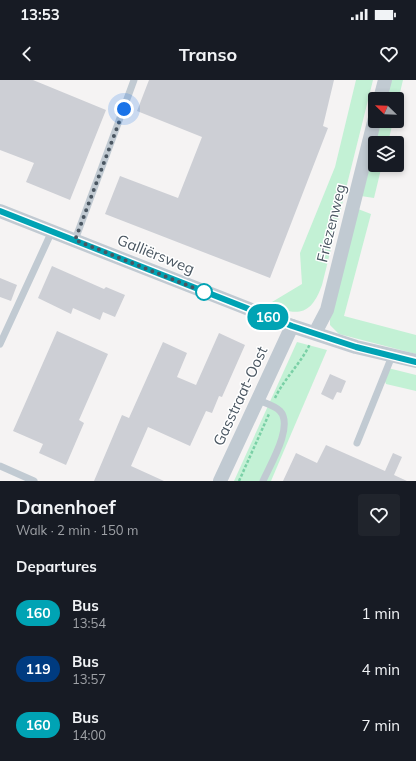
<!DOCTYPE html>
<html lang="en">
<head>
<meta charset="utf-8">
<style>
  body { margin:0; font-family:Mulish,sans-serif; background:#20242c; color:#f1f3f6; height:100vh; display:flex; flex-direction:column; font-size:15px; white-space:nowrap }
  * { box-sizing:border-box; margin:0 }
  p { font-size:13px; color:#9ea1a6 }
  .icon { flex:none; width:22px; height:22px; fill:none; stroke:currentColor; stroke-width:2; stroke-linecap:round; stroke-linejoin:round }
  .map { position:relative; height:401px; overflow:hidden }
  .sheet { display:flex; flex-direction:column; background:#171b24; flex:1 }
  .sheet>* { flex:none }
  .badge { padding:0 8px; border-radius:13px; font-size:14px; line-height:26px }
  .needle { width:26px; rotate:293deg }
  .tools { position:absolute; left:368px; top:12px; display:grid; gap:8px }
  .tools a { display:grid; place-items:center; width:36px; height:36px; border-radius:4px; background:#171b24; box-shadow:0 2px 6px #0003; font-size:20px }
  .you { position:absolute; width:20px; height:20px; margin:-10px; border:3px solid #fff; border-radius:50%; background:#1a73e8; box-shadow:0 0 0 6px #1a73e833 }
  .map>.badge { position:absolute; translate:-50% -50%; box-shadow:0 0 0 2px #fff }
  h2 { padding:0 16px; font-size:15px; line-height:36px }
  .round { display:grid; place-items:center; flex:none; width:42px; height:42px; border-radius:4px; background:#20242c }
  .summary { display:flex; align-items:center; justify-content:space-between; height:68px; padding:0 16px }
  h1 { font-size:19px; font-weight:700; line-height:30px }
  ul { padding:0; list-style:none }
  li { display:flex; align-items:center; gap:12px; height:56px; padding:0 16px }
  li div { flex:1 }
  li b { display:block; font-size:15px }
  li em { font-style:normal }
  li .badge { min-width:44px; font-weight:700; text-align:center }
  .status { display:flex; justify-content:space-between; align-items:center; height:28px; padding:0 20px; background:#171b24; direction:ltr }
  .status svg { height:11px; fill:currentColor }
  header { display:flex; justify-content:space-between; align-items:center; height:52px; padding:0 16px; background:#171b24; font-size:18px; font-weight:700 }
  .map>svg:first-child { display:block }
  .green { fill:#c3f1d5 }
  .building { fill:#cdcfd5 }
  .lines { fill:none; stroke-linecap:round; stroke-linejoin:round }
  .path { stroke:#7ad0a6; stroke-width:2.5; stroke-dasharray:3 2; stroke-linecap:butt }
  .service { stroke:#c1cad2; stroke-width:7 }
  .minor { stroke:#c1cad2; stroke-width:14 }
  .line-casing { stroke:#fff; stroke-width:9 }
  .line { stroke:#00a3b4; stroke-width:6 }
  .walk { stroke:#4a5661; stroke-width:4; stroke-dasharray:0 7.2 }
  .stop-dot { fill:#fff; stroke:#00a3b4; stroke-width:2 }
  .labels { text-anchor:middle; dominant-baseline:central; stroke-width:3; stroke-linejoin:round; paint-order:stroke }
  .street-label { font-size:15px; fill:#4a5661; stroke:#fff }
</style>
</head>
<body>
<div class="status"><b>13:53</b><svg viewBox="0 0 49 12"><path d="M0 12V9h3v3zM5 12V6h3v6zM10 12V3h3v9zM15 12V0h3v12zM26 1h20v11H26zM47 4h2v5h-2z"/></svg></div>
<header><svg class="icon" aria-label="back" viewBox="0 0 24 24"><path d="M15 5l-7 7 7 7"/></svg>Transo<svg class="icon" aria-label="heart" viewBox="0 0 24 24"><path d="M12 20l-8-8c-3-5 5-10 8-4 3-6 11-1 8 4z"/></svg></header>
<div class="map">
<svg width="416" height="401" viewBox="0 0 416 401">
  <rect width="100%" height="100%" fill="#f5f3f3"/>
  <g class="green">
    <path d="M356,0H373L322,205C310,238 297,235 267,225L302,204L300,173L335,87Z"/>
    <polygon points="390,0 403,0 397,25 397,19 385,19"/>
    <polygon points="380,41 393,41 388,63 375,63 375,85 382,85 374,118 361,116"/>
    <polygon points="358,129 371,134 344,236 416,255 416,274 339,254 330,245 330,239"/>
    <polygon points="297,262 327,270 271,401 234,401"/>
    <polygon points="388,288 416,295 416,311 386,304 384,299"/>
  </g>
  <g class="building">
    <polygon points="0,0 33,0 106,30 70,120 26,102 34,83 0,70"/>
    <polygon points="149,0 334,0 323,46 328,48 270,198 105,134 120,96 178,118 202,57 137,31"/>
    <polygon points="52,186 104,209 106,207 125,215 115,237 103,232 100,240 73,228 71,234 38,218"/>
    <polygon points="0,198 17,205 11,221 0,217"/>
    <polygon points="57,251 108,274 79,340 84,343 66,385 39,373 43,364 13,351"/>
    <polygon points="219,253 245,265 222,317 219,316 212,333 206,331 190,366 148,347 131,386 164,401 94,401 122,335 129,338 163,262 187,273 177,297 196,305"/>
    <polygon points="330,294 346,301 341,313 337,312 333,320 321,314"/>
    <polygon points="326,365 385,391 393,373 402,377 394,395 407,401 283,401 296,373 317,383"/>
  </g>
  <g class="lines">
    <g class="path">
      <path d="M275,318C284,299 301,283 310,264"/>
      <polyline points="239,401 269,334"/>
    </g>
    <g class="service">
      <polyline points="75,160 134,0"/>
      <polyline points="0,264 52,151"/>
      <path d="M258,320C265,323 275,326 280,331C294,346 270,385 263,401"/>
      <polyline points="357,363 392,276"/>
      <polyline points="0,386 34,401"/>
    </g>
    <g class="minor">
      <polyline points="380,19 385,0"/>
      <polyline points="0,131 292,246 356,267 416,281"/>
      <polyline points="315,253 327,230 375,38"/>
      <polyline points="220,401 292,246"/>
    </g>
  </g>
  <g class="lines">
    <defs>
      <polyline id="line" points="0,131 292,246 356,267 416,282"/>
    </defs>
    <use href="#line" class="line-casing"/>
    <use href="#line" class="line"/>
    <polyline class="walk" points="124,29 75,160 204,212"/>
  </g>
  <circle class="stop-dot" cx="204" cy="212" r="8"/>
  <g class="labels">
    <g class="street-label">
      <text transform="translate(331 143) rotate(-76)">Friezenweg</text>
      <text transform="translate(156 174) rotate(22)">Galliërsweg</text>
      <text transform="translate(240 316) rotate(-65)">Gasstraat-Oost</text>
    </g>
  </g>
</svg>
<div class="tools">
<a><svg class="needle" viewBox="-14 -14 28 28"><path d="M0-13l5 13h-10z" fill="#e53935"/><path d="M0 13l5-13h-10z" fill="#9ea1a6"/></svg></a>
<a><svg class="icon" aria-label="layers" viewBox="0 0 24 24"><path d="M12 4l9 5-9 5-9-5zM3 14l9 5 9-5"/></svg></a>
</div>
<div class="you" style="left:124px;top:29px"></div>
<b class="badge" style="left:268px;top:237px;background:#00a3b4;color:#fff">160</b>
</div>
<section class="sheet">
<div class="summary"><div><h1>Danenhoef</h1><p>Walk · 2 min · 150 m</p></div><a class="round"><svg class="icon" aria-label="heart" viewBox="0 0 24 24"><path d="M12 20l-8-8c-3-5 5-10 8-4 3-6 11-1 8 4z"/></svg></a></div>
<h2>Departures</h2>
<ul>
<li><span class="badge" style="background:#00a3b4;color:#fff">160</span><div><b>Bus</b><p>13:54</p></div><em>1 min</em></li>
<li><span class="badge" style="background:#003b80;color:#fff">119</span><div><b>Bus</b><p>13:57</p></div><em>4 min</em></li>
<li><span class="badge" style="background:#00a3b4;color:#fff">160</span><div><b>Bus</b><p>14:00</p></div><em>7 min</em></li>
</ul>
</section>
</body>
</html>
